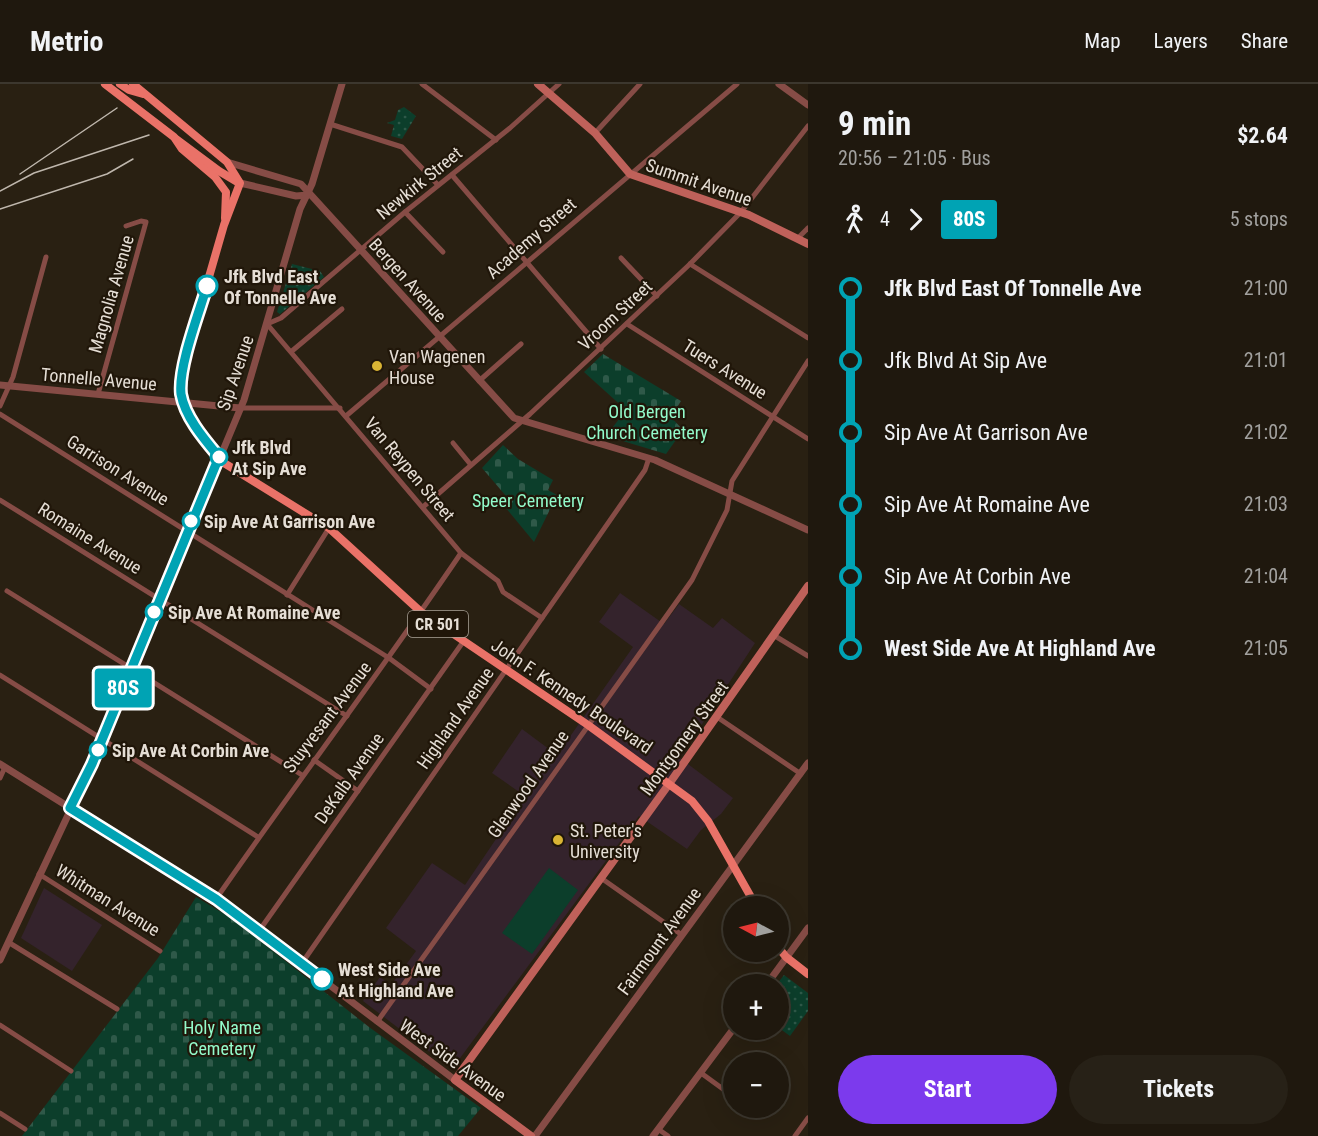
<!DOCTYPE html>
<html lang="en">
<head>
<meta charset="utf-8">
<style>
  body { margin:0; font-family:"Roboto Condensed",sans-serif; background:#272117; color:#f1f3f6; height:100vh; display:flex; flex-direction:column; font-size:22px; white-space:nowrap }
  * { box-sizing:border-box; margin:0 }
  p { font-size:20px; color:#a1a09e }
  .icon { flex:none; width:33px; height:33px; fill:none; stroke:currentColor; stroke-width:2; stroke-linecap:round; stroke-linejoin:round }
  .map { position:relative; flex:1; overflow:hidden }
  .side { display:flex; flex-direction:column; background:#1f180e; width:510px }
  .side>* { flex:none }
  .badge { padding:0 12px; border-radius:4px; font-size:21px; line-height:39px }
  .needle { width:39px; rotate:277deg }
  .fabs { position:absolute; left:723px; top:812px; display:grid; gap:12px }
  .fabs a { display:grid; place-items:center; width:66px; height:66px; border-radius:50%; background:#1f180e; box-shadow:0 6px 24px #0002,0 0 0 2px #3c372e; font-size:30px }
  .map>.badge { position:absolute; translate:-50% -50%; box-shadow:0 0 0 3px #fff }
  .legs { display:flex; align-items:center; gap:9px; height:66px; padding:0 30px; font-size:20px }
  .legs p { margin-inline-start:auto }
  .head { display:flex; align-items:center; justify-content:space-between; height:102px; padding:0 30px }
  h1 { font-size:33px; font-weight:700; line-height:45px }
  .button { display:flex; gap:12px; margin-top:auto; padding:12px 30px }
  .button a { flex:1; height:69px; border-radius:36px; background:#7c3aed; color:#fff; font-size:24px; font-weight:700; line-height:69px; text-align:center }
  .button a+a { background:#272117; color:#f1f3f6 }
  ul { padding:0 30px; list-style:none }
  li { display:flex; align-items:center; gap:21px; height:72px; font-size:22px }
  li i { display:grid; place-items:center; width:9px; height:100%; margin:0 8px; background:currentColor }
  li i::after { content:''; width:15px; height:15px; margin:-8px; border:4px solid; border-radius:50%; background:#1f180e }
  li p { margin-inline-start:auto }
  li:first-child i { background:linear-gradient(#0000 50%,currentColor 0) }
  li:last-child i { background:linear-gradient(currentColor 50%,#0000 0) }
  header { display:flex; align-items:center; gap:36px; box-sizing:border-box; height:84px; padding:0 30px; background:#1f180e; border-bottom:2px solid #3c372e }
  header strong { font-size:28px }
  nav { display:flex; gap:33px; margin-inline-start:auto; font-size:21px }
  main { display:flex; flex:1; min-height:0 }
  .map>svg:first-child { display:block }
  .education { fill:#34232c }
  .grass { fill:#0c3e2b }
  .cemetery { fill:url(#cemetery-stones) }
  .park { fill:url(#park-dots) }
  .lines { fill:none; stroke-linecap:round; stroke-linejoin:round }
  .minor { stroke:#864c46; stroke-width:5 }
  .tertiary { stroke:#864c46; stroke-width:7 }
  .secondary { stroke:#bf615a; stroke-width:8 }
  .primary { stroke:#ea7268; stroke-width:8 }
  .rail { stroke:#bfb7ad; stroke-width:1.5 }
  .line-1-casing { stroke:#fff; stroke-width:14 }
  .line-1 { stroke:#00a3b4; stroke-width:9 }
  .stop-1-dot { fill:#fff; stroke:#00a3b4; stroke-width:3 }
  .poi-dot { fill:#d9b434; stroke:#201609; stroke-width:2 }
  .labels { text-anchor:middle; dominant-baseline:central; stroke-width:4.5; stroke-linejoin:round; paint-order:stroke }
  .shield { fill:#201609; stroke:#aaa298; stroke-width:1.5 }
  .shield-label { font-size:16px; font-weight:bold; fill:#e5ded5 }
  .street-label { font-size:18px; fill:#e5ded5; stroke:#201609 }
  .stop-label { font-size:18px; font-weight:bold; fill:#e5ded5; stroke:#201609; text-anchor:start }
  .poi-label { font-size:18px; fill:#e5ded5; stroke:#201609; text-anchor:start }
  .park-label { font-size:18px; fill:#93fbcb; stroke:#201609 }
</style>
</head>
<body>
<header>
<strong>Metrio</strong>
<nav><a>Map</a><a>Layers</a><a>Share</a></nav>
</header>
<main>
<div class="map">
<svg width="808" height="1052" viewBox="0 0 808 1052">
  <defs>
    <pattern id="cemetery-stones" width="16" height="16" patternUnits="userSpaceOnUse" patternTransform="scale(1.5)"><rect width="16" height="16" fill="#0c3e2b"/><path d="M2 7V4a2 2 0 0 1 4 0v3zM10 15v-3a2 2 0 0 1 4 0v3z" fill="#2f5949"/></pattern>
    <pattern id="park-dots" width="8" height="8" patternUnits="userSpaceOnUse" patternTransform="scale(1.5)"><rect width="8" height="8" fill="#0c3e2b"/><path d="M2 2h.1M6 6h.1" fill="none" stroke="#2f5949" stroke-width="1.8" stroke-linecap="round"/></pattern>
  </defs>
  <rect width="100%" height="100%" fill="#292012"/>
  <g class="education">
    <polygon points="620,509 664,540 679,520 713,544 722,534 755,559 680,674 733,714 721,730 701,746 687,765 639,732 452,985 363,917 380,893 391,901 416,867 386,844 432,779 465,801 525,712 492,689 522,645 557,671 633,563 599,538"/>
    <polygon points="44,804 102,841 72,887 21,854"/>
  </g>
  <polygon class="grass" points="549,784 578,806 532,870 502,849"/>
  <g class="cemetery">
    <polygon points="603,270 681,317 671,333 683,346 666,370 606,352 626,326 584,288"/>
    <polygon points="503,361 518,375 553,396 548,406 557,411 534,458 501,418 506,412 482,384"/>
    <polygon points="196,813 231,834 369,943 481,1024 458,1052 22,1052 158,874"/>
  </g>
  <g class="park">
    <polygon points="404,23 416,32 402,55 391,52 394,41 387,39 395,36 398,26"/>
    <polygon points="292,180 320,187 324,193 280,230 277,228"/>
    <polygon points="784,891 808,909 808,927 790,952 779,944 777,900"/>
  </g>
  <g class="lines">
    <g class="minor">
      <polyline points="422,0 496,56"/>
      <polyline points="330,40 402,63 438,101"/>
      <polyline points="595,49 640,0"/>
      <polyline points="452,91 601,265"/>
      <polyline points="405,128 443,168"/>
      <polyline points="797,155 808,144"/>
      <polyline points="621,174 657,212"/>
      <polyline points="690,180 808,254"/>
      <polyline points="627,240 808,355"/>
      <polyline points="292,267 342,225"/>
      <polyline points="479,297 521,260"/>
      <polyline points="98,310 146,138 141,137 126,142"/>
      <polyline points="0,322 13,293 46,173"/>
      <polyline points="240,324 340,324"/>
      <polyline points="0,330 389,574 431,605"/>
      <polyline points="346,332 737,0"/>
      <polyline points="453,359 471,381"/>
      <polyline points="0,416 347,632"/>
      <polyline points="423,423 530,330 690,180 741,128 808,42"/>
      <polyline points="7,507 302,691"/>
      <polyline points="287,511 329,444"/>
      <polyline points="542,534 503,508 498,497 461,469 267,240 281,234 405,128 510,44 559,0"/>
      <polyline points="775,552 808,572"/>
      <polyline points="0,591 258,753"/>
      <polyline points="717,633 801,690"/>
      <polyline points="314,676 358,707"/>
      <polyline points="0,694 5,683"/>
      <polyline points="39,790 160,867"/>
      <polyline points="601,794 682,851"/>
      <path d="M216,815C297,698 382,586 461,469"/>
      <polyline points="259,847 463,558"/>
      <polyline points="8,858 117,925"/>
      <polyline points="302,879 645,386 649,374"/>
      <polyline points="377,938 692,496 727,426 732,397 808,277"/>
      <polyline points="0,941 71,987"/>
      <polyline points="701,989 734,1013"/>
      <polyline points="746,1023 752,1027"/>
      <polyline points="0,1029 25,1045"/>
      <polyline points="658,1045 668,1052"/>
      <polyline points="795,1052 808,1034"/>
    </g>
    <g class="tertiary">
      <polyline points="779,0 808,21"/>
      <polyline points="227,78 301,100 514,334 655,376 808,446"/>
      <polyline points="240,99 296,112 308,111"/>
      <polyline points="0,301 240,324"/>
      <polyline points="0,680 216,815 455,996"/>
      <polyline points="0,876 92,680 244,316 300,125 312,100 342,0"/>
      <polyline points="767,900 808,844"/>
      <polyline points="535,1052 808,679"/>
      <polyline points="653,1052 734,944"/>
    </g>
    <g class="secondary">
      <polyline points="538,0 595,49 630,90 749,131 808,160"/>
      <polyline points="531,1052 455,996 669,700 808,502"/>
    </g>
    <g class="primary">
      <polyline points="105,0 174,53 182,65 215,93 226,108 225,134"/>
      <polyline points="120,0 129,6 143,10"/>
      <polyline points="133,0 227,78 240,99 224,141 185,276 181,308 192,335 224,379 329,444 421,528 588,641 692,717 708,737 756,822"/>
      <polyline points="176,55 219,87 239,99"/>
      <polyline points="778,863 786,873 808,890"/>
    </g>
    <g class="rail">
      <polyline points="20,90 117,24"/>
      <polyline points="0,107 34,89 149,51"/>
      <polyline points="0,125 107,90 133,75"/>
    </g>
  </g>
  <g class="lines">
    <defs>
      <path id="line-1" d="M207,202C199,229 178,283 181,310C185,333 204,355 219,373L92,680L70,724L216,815L322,895"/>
    </defs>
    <use href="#line-1" class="line-1-casing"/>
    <use href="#line-1" class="line-1"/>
  </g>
  <g class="stop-1-dot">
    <circle cx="207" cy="202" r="10"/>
    <circle cx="219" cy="373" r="8"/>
    <circle cx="191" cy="437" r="8"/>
    <circle cx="154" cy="528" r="8"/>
    <circle cx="98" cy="666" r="8"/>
    <circle cx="322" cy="895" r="10"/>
  </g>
  <g class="poi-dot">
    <circle cx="377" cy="282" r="6"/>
    <circle cx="558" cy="756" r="6"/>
  </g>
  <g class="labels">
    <rect class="shield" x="408" y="527" width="60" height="26" rx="4.5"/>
    <g class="shield-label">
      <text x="438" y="540">CR 501</text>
    </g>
    <g class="street-label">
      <text transform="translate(699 98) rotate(19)">Summit Avenue</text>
      <text transform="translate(419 99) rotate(-39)">Newkirk Street</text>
      <text transform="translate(531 154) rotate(-41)">Academy Street</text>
      <text transform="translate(408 196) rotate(48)">Bergen Avenue</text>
      <text transform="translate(111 210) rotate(-74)">Magnolia Avenue</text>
      <text transform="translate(615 231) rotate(-43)">Vroom Street</text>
      <text transform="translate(725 285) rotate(32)">Tuers Avenue</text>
      <text transform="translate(235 289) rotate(-71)">Sip Avenue</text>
      <text transform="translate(99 295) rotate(5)">Tonnelle Avenue</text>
      <text transform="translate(410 385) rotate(50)">Van Reypen Street</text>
      <text transform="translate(118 386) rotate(32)">Garrison Avenue</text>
      <text transform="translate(90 454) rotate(32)">Romaine Avenue</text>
      <text transform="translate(572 612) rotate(34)">John F. Kennedy Boulevard</text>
      <text transform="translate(327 633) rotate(-53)">Stuyvesant Avenue</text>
      <text transform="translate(455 634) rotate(-55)">Highland Avenue</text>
      <text transform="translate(684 654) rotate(-54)">Montgomery Street</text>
      <text transform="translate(349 694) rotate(-55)">DeKalb Avenue</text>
      <text transform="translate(528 700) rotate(-55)">Glenwood Avenue</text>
      <text transform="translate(108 816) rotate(32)">Whitman Avenue</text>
      <text transform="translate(659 857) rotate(-54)">Fairmount Avenue</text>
      <text transform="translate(453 976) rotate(36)">West Side Avenue</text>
    </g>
    <g class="stop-label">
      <text x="224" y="192">Jfk Blvd East<tspan x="224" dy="21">Of Tonnelle Ave</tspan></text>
      <text x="232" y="363">Jfk Blvd<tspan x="232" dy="21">At Sip Ave</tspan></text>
      <text x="204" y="437">Sip Ave At Garrison Ave</text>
      <text x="168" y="528">Sip Ave At Romaine Ave</text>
      <text x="112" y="666">Sip Ave At Corbin Ave</text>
      <text x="338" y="885">West Side Ave<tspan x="338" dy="21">At Highland Ave</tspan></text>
    </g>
    <g class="poi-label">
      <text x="389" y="272">Van Wagenen<tspan x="389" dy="21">House</tspan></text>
      <text x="570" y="746">St. Peter's<tspan x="570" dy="21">University</tspan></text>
    </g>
    <g class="park-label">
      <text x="647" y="327">Old Bergen<tspan x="647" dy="21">Church Cemetery</tspan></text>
      <text x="528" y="416">Speer Cemetery</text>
      <text x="222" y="943">Holy Name<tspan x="222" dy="21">Cemetery</tspan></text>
    </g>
  </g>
</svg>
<div class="fabs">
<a><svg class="needle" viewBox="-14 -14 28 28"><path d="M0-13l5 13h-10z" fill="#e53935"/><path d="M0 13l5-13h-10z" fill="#a1a09e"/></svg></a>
<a>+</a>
<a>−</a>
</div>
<b class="badge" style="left:123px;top:604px;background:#00a3b4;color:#fff">80S</b>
</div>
<section class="side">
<div class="head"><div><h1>9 min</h1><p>20:56 – 21:05 · Bus</p></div><b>$2.64</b></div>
<div class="legs"><svg class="icon" aria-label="walk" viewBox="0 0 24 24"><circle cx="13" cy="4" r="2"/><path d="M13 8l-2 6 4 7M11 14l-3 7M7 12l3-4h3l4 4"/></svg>4<svg class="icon" aria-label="forward" viewBox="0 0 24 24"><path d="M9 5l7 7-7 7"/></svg><b class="badge" style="background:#00a3b4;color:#fff">80S</b><p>5 stops</p></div>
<ul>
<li><i style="color:#00a3b4"></i><b>Jfk Blvd East Of Tonnelle Ave</b><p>21:00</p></li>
<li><i style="color:#00a3b4"></i><span>Jfk Blvd At Sip Ave</span><p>21:01</p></li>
<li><i style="color:#00a3b4"></i><span>Sip Ave At Garrison Ave</span><p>21:02</p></li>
<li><i style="color:#00a3b4"></i><span>Sip Ave At Romaine Ave</span><p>21:03</p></li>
<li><i style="color:#00a3b4"></i><span>Sip Ave At Corbin Ave</span><p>21:04</p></li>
<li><i style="color:#00a3b4"></i><b>West Side Ave At Highland Ave</b><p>21:05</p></li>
</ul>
<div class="button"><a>Start</a><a>Tickets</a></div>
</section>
</main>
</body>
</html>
